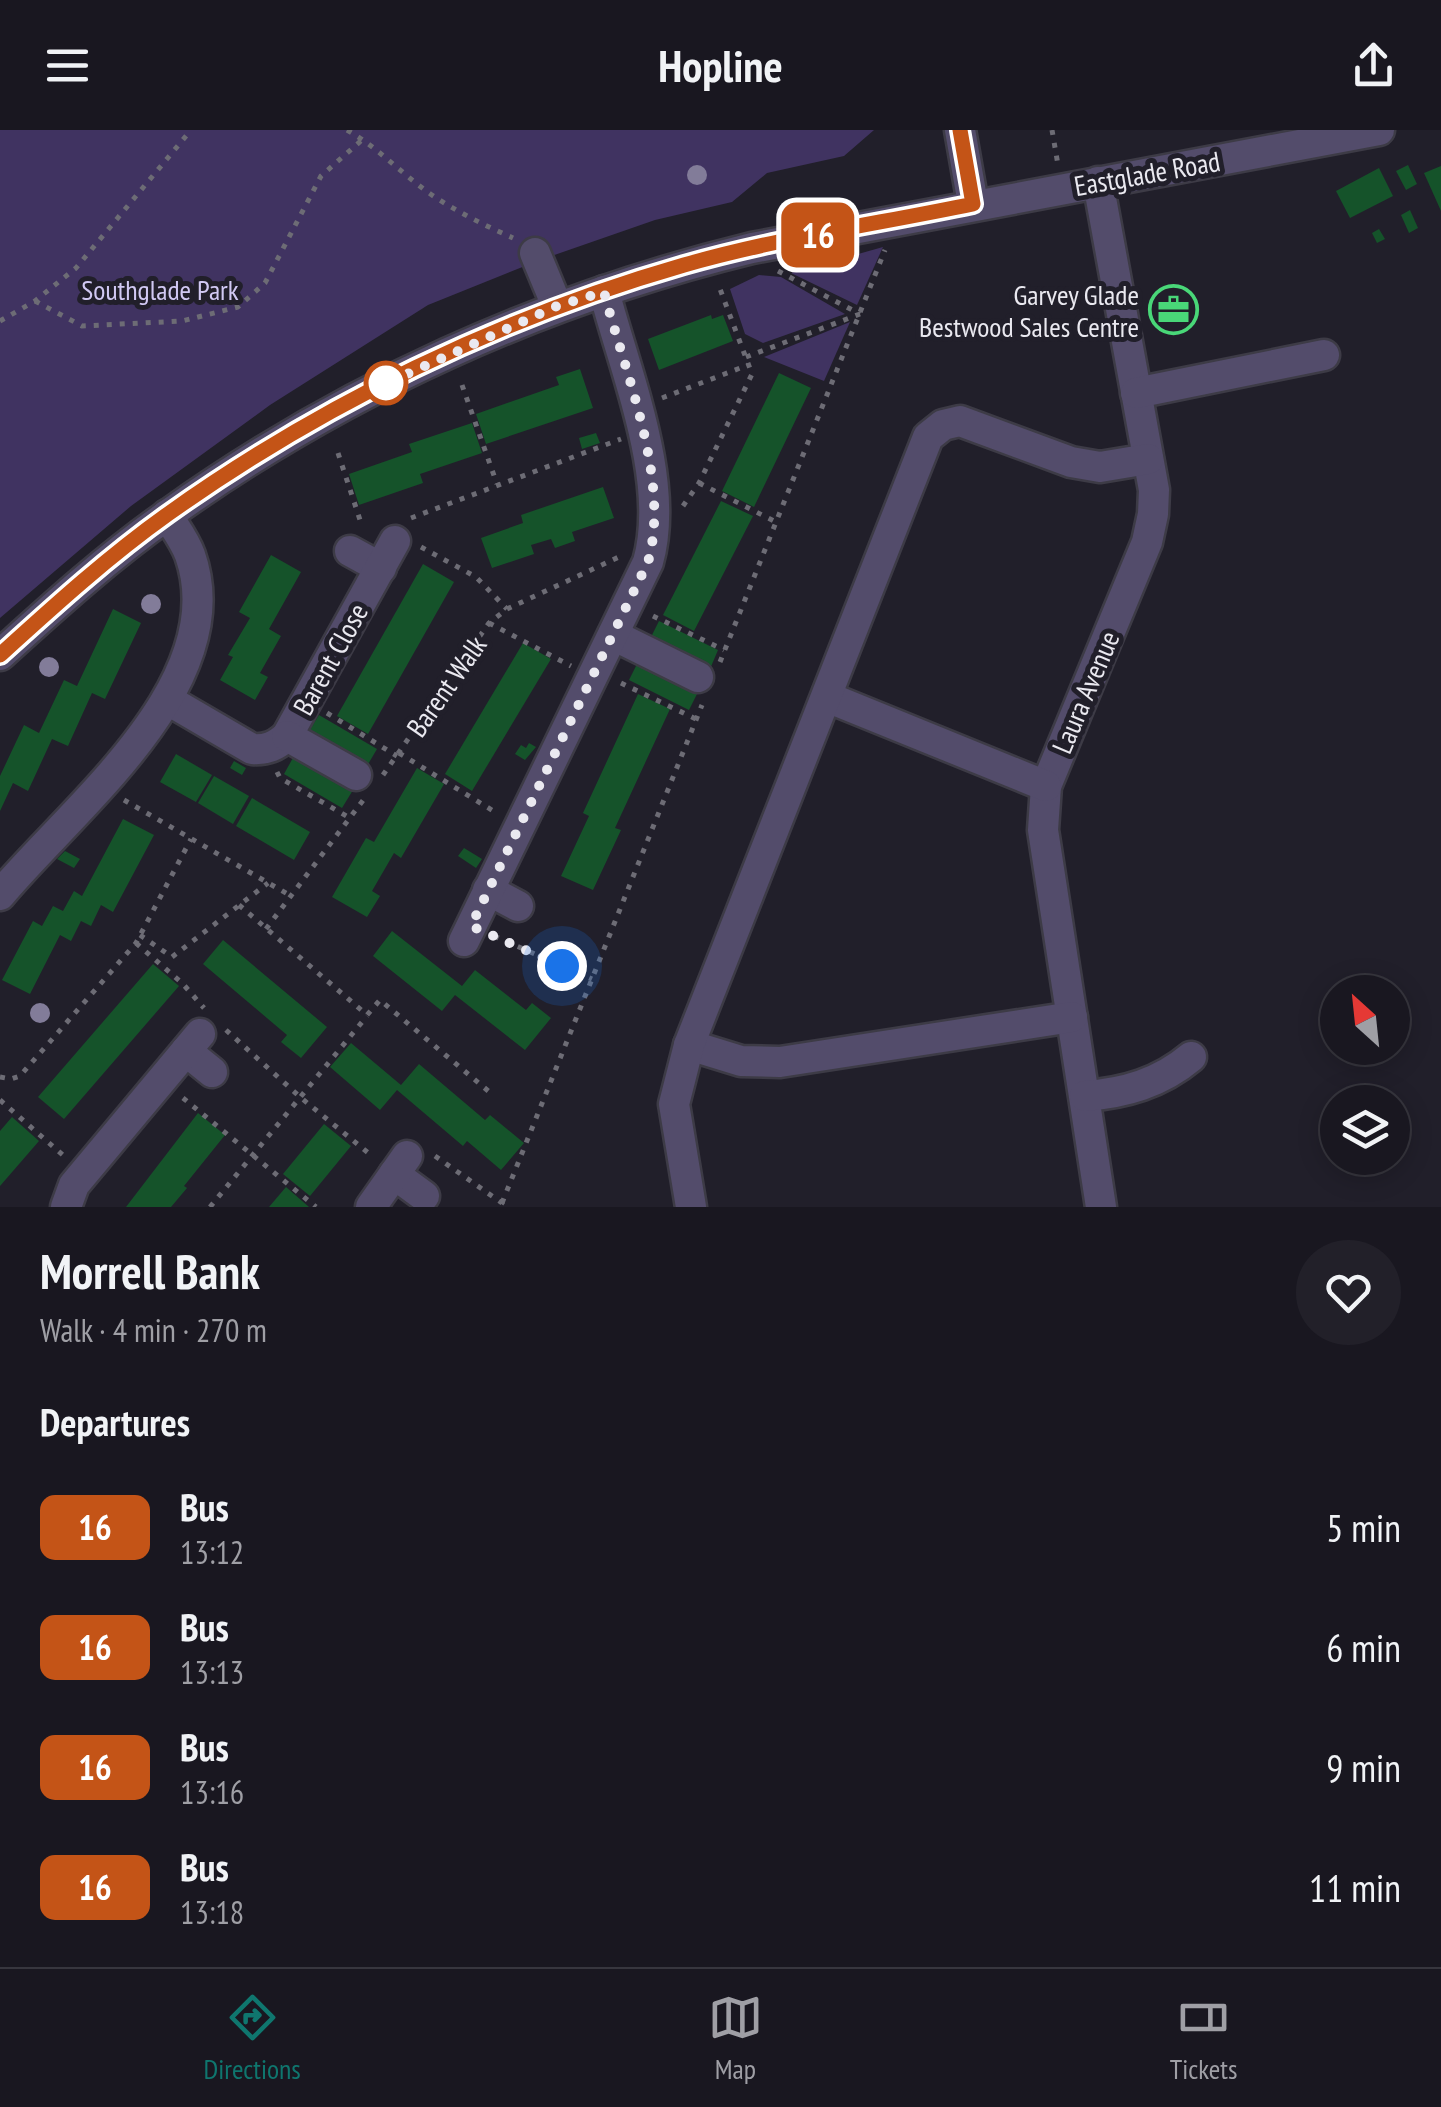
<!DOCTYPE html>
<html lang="en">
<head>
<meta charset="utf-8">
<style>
  body { margin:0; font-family:"PT Sans Narrow",sans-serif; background:#222029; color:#f1f3f6; height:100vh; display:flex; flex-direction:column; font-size:38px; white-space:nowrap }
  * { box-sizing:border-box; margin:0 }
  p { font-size:32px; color:#9f9fa5 }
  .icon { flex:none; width:55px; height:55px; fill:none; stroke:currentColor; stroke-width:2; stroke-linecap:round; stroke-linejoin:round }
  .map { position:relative; height:1077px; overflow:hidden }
  .drawer { display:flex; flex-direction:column; background:#191720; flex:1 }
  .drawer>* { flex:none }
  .badge { padding:0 20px; border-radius:15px; font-size:35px; line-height:65px }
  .needle { width:65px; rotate:333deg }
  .fabs { position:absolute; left:1320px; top:845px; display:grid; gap:20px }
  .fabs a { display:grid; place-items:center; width:90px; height:90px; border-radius:50%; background:#191720; box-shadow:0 5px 25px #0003,0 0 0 2px #37363e; font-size:50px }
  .you { position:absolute; width:50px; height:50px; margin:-25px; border:8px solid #fff; border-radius:50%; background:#1a73e8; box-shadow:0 0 0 15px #1a73e833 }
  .map>.badge { position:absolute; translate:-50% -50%; box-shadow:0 0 0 5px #fff }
  h2 { padding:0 40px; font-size:38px; line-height:90px }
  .round { display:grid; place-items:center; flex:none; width:105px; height:105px; border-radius:52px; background:#222029 }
  .headline { display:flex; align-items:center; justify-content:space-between; height:170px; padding:0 40px }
  h1 { font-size:48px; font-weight:600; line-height:75px }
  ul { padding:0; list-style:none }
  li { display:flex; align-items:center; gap:30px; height:120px; padding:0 40px }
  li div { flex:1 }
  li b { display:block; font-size:38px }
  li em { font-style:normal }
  li .badge { min-width:110px; font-weight:700; text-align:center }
  header { display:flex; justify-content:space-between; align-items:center; height:130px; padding:0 40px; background:#191720; font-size:45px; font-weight:600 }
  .menu { display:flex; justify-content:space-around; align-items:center; height:140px; border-top:2px solid #37363e; background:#191720; font-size:28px; color:#9f9fa5 }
  .menu a { display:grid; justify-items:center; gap:5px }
  .menu .current { color:#0f766e }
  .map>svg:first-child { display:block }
  .green { fill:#403361 }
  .building { fill:#15532a }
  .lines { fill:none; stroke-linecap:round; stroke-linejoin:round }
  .minor-casing { stroke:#3d3b46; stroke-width:35 }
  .path { stroke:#6d6c75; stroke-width:5; stroke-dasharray:5 8; stroke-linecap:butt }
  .minor { stroke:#534c6b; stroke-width:30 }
  .tree { fill:#827c99 }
  .line-casing { stroke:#fff; stroke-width:22 }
  .line { stroke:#c45417; stroke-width:15 }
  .walk { stroke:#eae9f0; stroke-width:10; stroke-dasharray:0 18 }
  .stop-dot { fill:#fff; stroke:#c45417; stroke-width:5 }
  .labels { text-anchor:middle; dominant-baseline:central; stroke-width:10; stroke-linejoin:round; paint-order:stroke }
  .street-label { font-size:28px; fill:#eae9f0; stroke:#211f2a }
  .park-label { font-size:28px; fill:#d1c9f3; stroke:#211f2a }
  .poi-label { font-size:28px; fill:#eae9f0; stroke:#211f2a; text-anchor:end }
</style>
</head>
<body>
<header><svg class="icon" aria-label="menu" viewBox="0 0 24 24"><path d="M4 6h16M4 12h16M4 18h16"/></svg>Hopline<svg class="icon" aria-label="share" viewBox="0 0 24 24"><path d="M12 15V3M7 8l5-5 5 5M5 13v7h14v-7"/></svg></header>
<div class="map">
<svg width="1441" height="1077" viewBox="0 0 1441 1077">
  <rect width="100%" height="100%" fill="#211f2a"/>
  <g class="green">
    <polygon points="0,0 874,0 844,26 767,43 732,72 655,90 540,130 428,175 270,275 131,376 0,488"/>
    <polygon points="883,117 857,175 791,143"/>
    <polygon points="759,145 781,147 845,184 763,213 745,204 730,159"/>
    <polygon points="850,192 824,251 764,227"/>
  </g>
  <g class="building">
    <polygon points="1408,35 1417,54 1406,60 1396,41"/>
    <polygon points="1441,36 1441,81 1424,43"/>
    <polygon points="1379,38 1393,66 1350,88 1336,61"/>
    <polygon points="1410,80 1418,98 1409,103 1401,85"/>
    <polygon points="1379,99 1385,109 1377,113 1372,103"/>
    <polygon points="711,185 712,189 723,185 733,211 659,240 648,209"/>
    <polygon points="580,239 593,278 486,314 476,284 559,255 556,247"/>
    <polygon points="779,243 811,258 754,377 722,361"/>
    <polygon points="472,293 482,323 420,344 423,353 359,375 349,344 412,322 409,314"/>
    <polygon points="596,303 600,313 582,319 579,308"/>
    <polygon points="603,357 614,388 572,402 575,411 555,418 551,409 531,415 534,424 492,438 481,408 523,393 521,385"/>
    <polygon points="721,371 753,386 694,501 663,485"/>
    <polygon points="271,425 301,442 269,499 281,506 260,543 268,547 255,570 220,550 233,527 228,525 250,488 239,482"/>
    <polygon points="423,434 454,452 368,604 337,586"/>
    <polygon points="113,479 141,493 105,569 92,563 68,616 52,609 28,661 13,653 0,681 0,646 24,595 39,603 64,550 77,556"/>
    <polygon points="659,491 718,520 710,539 650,509"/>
    <polygon points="523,513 551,529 472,661 445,644"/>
    <polygon points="638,532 698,562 689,580 629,550"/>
    <polygon points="638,564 670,579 615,698 621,700 593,760 561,746 589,686 583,683"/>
    <polygon points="319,585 377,619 367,636 308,602"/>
    <polygon points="529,613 536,617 525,630 515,624 521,615 526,618"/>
    <polygon points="176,624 212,645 196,672 160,652"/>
    <polygon points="294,626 353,660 342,678 284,644"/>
    <polygon points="234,631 246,638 242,645 230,638"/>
    <polygon points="417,638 444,654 401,728 394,723 372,761 380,766 367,787 332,767 366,708 374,712"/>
    <polygon points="214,646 249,666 233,694 198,673"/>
    <polygon points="252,668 310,702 294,730 236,696"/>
    <polygon points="123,689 154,705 113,782 101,775 91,796 81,791 71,811 60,805 30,864 2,850 33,791 42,796 53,776 63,781 74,761 82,766"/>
    <polygon points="464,718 482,729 476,738 458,726"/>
    <polygon points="65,721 80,729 74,738 57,729"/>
    <polygon points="392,801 462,856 475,840 526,880 532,873 551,888 525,920 455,865 442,881 373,826"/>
    <polygon points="223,810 327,897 301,928 281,912 287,905 203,834"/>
    <polygon points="153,834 179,856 64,989 38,967"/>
    <polygon points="351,913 401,955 419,934 485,990 490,985 524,1013 501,1040 467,1011 463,1016 397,960 380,980 330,937"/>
    <polygon points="198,983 225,1005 184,1056 187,1058 171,1077 126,1077"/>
    <polygon points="12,987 39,1011 0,1056 0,1001"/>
    <polygon points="324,994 351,1016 310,1066 283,1044"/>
    <polygon points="286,1057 309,1077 269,1077"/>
  </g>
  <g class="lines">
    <defs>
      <g id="minor">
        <polyline points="960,0 973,74"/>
        <polyline points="1098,52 1154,360 1153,384 1147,412 1046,656 1043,700 1101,1077"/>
        <polyline points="535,123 557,176"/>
        <polyline points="1136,263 1324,225"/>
        <polyline points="350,421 381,438"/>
        <polyline points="613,505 698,547"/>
        <path d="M0,525C54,476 109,426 169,384C344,259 543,169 752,118L1379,0"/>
        <polyline points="827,567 1046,656"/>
        <path d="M168,570L252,619C267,620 276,616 287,606L395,411"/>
        <polyline points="287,606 356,645"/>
        <polyline points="488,760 518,776"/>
        <path d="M0,765C71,679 235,553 190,425C185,411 175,398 167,385"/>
        <path d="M464,811L648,432C671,351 625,242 604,161"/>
        <polyline points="689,915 741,931 780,932 1072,887"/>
        <polyline points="186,921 212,942"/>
        <path d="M1085,966C1125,963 1160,953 1191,927"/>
        <polyline points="394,1044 424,1066"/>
        <polyline points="66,1077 74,1055 200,904"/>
        <polyline points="371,1077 407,1026"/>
        <polyline points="691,1077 674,974 689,915 928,307 943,295 960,291 1071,332 1100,337 1148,329"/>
      </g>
    </defs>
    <use href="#minor" class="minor-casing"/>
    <g class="path">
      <path d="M347,0C377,17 401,43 429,63C455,81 484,95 513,108"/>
      <polyline points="1052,0 1058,35"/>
      <polyline points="778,141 860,184"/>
      <polyline points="35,171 82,196 182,191 238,177 265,153 321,46 363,9"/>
      <polyline points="0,191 35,171 76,138 191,0"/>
      <polyline points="746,227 860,184"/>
      <polyline points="462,255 497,354"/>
      <polyline points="662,268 748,235"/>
      <polyline points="338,323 362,396"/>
      <polyline points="699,353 776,392"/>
      <polyline points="683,376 699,353 752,244 720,159"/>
      <polyline points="411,388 621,309"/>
      <polyline points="421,417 476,447 507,479"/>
      <polyline points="653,486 724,520"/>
      <polyline points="489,493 571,536"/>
      <polyline points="720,532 885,120"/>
      <polyline points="621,553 696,589"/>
      <polyline points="327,583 397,626"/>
      <polyline points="399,623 495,682"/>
      <polyline points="277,642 280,648 350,688"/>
      <polyline points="383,645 489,493 507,479 621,426"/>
      <polyline points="124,670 291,766"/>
      <polyline points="239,775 367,885 380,870 493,965"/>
      <polyline points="266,799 364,669"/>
      <polyline points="140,805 172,827 268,753"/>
      <polyline points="494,806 592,849"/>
      <polyline points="136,813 183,854 204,878"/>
      <polyline points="226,900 300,967 372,1026"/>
      <polyline points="0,947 11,949 20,946 136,813 191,709"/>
      <polyline points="183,968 316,1077"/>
      <polyline points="0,970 65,1027"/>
      <polyline points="435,1026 502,1073 499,1077"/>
      <polyline points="502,1073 702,575"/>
      <polyline points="210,1077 367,886"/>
    </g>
    <use href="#minor" class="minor"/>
  </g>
  <g class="tree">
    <circle cx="697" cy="45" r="10"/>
    <circle cx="151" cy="474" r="10"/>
    <circle cx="49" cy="537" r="10"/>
    <circle cx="40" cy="883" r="10"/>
  </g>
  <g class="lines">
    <defs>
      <path id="line" d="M0,525C54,476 109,426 168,384C324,273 500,188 684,135C778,108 877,94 973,74L960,0"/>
    </defs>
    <use href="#line" class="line-casing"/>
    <use href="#line" class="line"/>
    <path class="walk" d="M386,253L381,256L557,176L604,162C625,243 671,351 648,432L471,796L562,836"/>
  </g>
  <defs>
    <symbol id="office-ring" viewBox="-11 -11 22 22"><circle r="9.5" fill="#211f2a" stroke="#49d778" stroke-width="1.5"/><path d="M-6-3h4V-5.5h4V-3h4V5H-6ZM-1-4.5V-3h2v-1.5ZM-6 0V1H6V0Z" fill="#49d778"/></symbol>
  </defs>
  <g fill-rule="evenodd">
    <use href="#office-ring" x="1146" y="152" width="55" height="55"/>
  </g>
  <circle class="stop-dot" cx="386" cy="253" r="20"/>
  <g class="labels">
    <g class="street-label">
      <text transform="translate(1147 43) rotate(-10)">Eastglade Road</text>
      <text transform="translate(330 529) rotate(-61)">Barent Close</text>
      <text transform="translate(446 556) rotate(-55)">Barent Walk</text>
      <text transform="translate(1085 562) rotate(-67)">Laura Avenue</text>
    </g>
    <g class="park-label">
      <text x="160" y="159">Southglade Park</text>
    </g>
    <g class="poi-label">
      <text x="1139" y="164">Garvey Glade<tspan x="1139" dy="32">Bestwood Sales Centre</tspan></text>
    </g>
  </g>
</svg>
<div class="fabs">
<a><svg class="needle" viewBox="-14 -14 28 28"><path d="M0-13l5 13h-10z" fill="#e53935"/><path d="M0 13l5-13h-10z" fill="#9f9fa5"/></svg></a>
<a><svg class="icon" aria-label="layers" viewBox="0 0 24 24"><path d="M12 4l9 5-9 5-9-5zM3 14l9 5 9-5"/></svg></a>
</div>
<div class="you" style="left:562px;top:836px"></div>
<b class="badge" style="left:818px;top:105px;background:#c45417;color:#fff">16</b>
</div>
<section class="drawer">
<div class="headline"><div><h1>Morrell Bank</h1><p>Walk · 4 min · 270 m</p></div><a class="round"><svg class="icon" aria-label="heart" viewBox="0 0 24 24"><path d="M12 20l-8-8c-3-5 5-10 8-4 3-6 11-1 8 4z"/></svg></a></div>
<h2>Departures</h2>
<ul>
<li><span class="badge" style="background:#c45417;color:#fff">16</span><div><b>Bus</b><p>13:12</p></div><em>5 min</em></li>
<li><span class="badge" style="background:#c45417;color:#fff">16</span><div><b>Bus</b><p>13:13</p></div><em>6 min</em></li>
<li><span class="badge" style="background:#c45417;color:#fff">16</span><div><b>Bus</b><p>13:16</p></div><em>9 min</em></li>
<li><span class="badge" style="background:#c45417;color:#fff">16</span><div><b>Bus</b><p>13:18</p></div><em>11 min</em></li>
</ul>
</section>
<nav class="menu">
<a class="current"><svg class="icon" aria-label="directions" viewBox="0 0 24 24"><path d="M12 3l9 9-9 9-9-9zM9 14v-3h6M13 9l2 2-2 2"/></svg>Directions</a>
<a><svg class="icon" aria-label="map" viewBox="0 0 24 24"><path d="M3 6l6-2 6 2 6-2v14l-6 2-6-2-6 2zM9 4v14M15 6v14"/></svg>Map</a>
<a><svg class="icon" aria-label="tickets" viewBox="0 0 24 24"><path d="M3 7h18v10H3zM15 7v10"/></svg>Tickets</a>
</nav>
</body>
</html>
